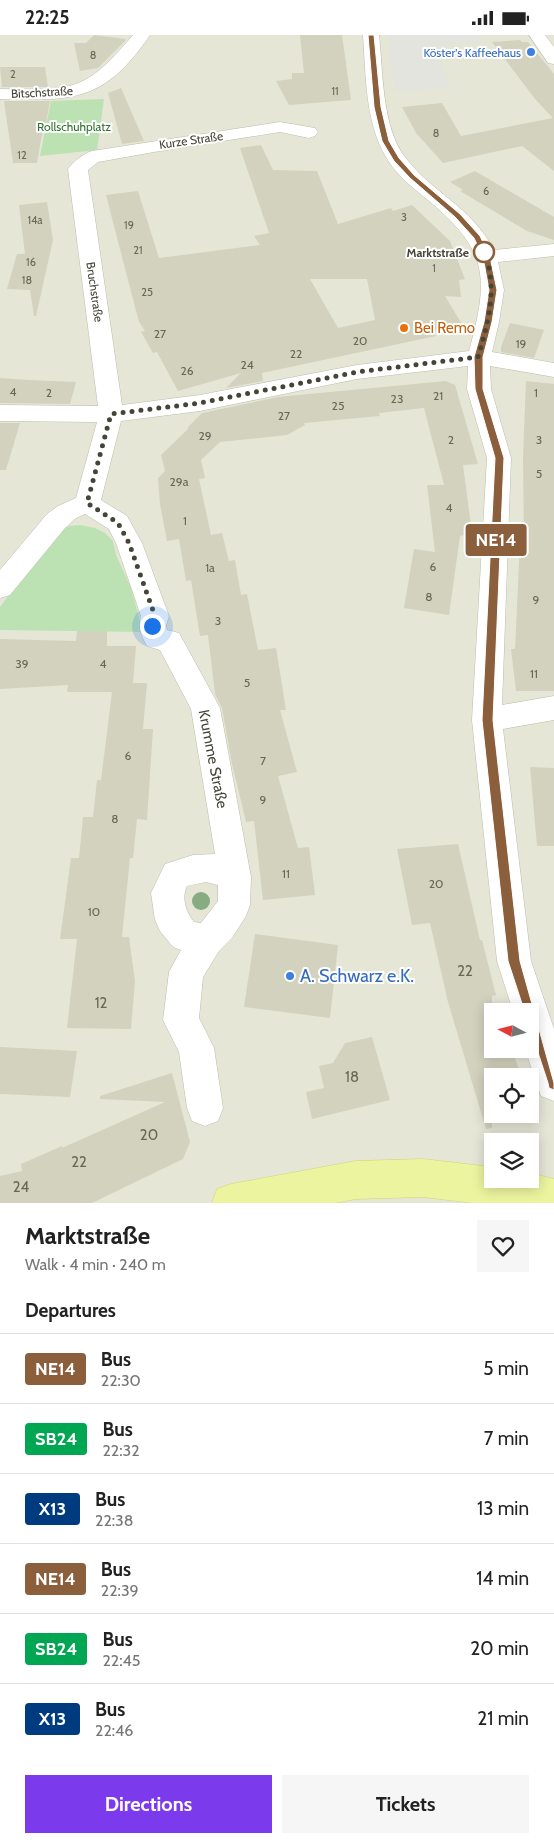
<!DOCTYPE html>
<html lang="en">
<head>
<meta charset="utf-8">
<style>
  body { margin:0; font-family:Cabin,sans-serif; background:#f6f6f6; color:#222; height:100vh; display:flex; flex-direction:column; font-size:19px; white-space:nowrap }
  * { box-sizing:border-box; margin:0 }
  p { font-size:16px; color:#767676 }
  .icon { flex:none; width:28px; height:28px; fill:none; stroke:currentColor; stroke-width:2; stroke-linecap:round; stroke-linejoin:round }
  .map { position:relative; height:1168px; overflow:hidden }
  .sheet { display:flex; flex-direction:column; background:#fff; flex:1 }
  .sheet>* { flex:none }
  .badge { padding:0 10px; border-radius:4px; font-size:18px; line-height:32px }
  .needle { width:32px; rotate:277deg }
  .tools { position:absolute; left:484px; top:968px; display:grid; gap:10px }
  .tools a { display:grid; place-items:center; width:55px; height:55px; border-radius:0px; background:#fff; box-shadow:0 2px 12px #0003; font-size:25px }
  .you { position:absolute; width:25px; height:25px; margin:-12px; border:4px solid #fff; border-radius:50%; background:#1a73e8; box-shadow:0 0 0 8px #1a73e833 }
  .map>.badge { position:absolute; translate:-50% -50%; box-shadow:0 0 0 2px #fff }
  h2 { padding:0 25px; font-size:19px; line-height:45px }
  .round { display:grid; place-items:center; flex:none; width:52px; height:52px; border-radius:0px; background:#f6f6f6 }
  .head { display:flex; align-items:center; justify-content:space-between; height:85px; padding:0 25px }
  h1 { font-size:24px; font-weight:700; line-height:38px }
  .primary-button { display:flex; gap:10px; margin-top:auto; padding:10px 25px }
  .primary-button a { flex:1; height:58px; border-radius:0px; background:#7c3aed; color:#fff; font-size:20px; font-weight:700; line-height:58px; text-align:center }
  .primary-button a+a { background:#f6f6f6; color:#222 }
  ul { padding:0; list-style:none }
  li { display:flex; align-items:center; gap:15px; height:70px; padding:0 25px; border-top:1px solid #e0e0e0 }
  li div { flex:1 }
  li b { display:block; font-size:19px }
  li em { font-style:normal }
  li .badge { min-width:55px; font-weight:700; text-align:center }
  .status { display:flex; justify-content:space-between; align-items:center; height:35px; padding:0 25px; background:#fff; direction:ltr }
  .status svg { height:14px; fill:currentColor }
  .map>svg:first-child { display:block }
  .residential { fill:#e5e6d6; fill-rule:evenodd }
  .green { fill:#bce2b4 }
  .parking { fill:#e4e4df }
  .building { fill:#d3d2be; fill-rule:evenodd }
  .lines { fill:none; stroke-linecap:round; stroke-linejoin:round }
  .minor-casing { stroke:#bcbdab; stroke-width:1 }
  .major-casing { stroke:#cfd870; stroke-width:1 }
  .minor { fill:#fff; fill-rule:evenodd }
  .major { fill:#ecf49f; fill-rule:evenodd }
  .tree { fill:#87ab83 }
  .line { fill:#8b5e3c; stroke:#fff }
  .walk { stroke:#454537; stroke-width:5; stroke-dasharray:0 9 }
  .shop-dot { fill:#3f7fe0; stroke:#fff; stroke-width:2 }
  .stop-dot { fill:#fff; stroke:#8b5e3c; stroke-width:2.5 }
  .food-dot { fill:#e8710a; stroke:#fff; stroke-width:2 }
  .labels { text-anchor:middle; dominant-baseline:central; stroke-width:4; stroke-linejoin:round; paint-order:stroke }
  .far-number-label { font-size:11px; fill:#686859 }
  .far-shop-label { font-size:12px; fill:#366cbe; stroke:#fff; text-anchor:end }
  .far-street-label { font-size:12px; fill:#454537; stroke:#fff }
  .far-park-label { font-size:12px; fill:#307130; stroke:#fff }
  .far-stop-label { font-size:12px; font-weight:bold; fill:#454537; stroke:#fff; text-anchor:end }
  .number-label { font-size:12px; fill:#686859 }
  .food-label { font-size:15px; fill:#c56008; stroke:#fff; text-anchor:start }
  .street-label { font-size:15px; fill:#454537; stroke:#fff }
  .near-number-label { font-size:15px; fill:#686859 }
  .near-shop-label { font-size:18px; fill:#366cbe; stroke:#fff; text-anchor:start }
</style>
</head>
<body>
<div class="status"><b>22:25</b><svg viewBox="0 0 49 12"><path d="M0 12V9h3v3zM5 12V6h3v6zM10 12V3h3v9zM15 12V0h3v12zM26 1h20v11H26zM47 4h2v5h-2z"/></svg></div>
<div class="map">
<svg width="554" height="1168" viewBox="0 0 554 1168">
  <rect width="100%" height="100%" fill="#f1f2e8"/>
  <path class="residential" d="M0,0H554V1168H0ZM492,976H530V1014H492ZM492,1041H530V1079H492ZM492,1106H530V1144H492Z"/>
  <g class="green">
    <polygon points="104,64 97,115 40,121 51,66"/>
    <polygon points="80,490 95,493 105,498 113,506 116,520 131,553 143,597 0,595 0,572 50,506 61,495 69,491"/>
  </g>
  <polygon class="parking" points="387,0 481,0 482,8 434,11 451,52 395,58"/>
  <g class="building">
    <polygon points="94,0 125,4 125,6 98,33 80,36 74,8 86,8"/>
    <polygon points="300,0 342,0 351,65 289,70 276,46 292,44 292,38 304,38"/>
    <polygon points="520,5 522,7 528,7 554,39 554,136 522,111 443,128 416,98 402,72 442,68 461,101 553,83 535,64 492,7"/>
    <polygon points="0,32 45,32 48,52 2,52"/>
    <polygon points="121,53 144,106 122,109 108,58"/>
    <polygon points="4,66 50,66 46,88 44,88 37,128 13,128"/>
    <path d="M261,110L273,135L317,136L338,189L391,173L393,176L412,170L450,206L465,244L459,245L461,262L445,261L463,291L433,296L436,301L262,338L263,346L226,353L241,338L178,356L157,317L153,318L141,297L145,296L139,287L129,249L106,160L138,156L159,223L260,210L254,201L269,198L240,113ZM310,244H367L375,285L338,293Z"/>
    <polygon points="475,136 554,182 554,205 527,196 460,156 463,155 450,147"/>
    <polygon points="47,167 53,205 36,281 34,281 30,255 7,254 17,219 25,219 19,170"/>
    <polygon points="510,288 544,295 534,323 501,317 501,312"/>
    <polygon points="0,343 29,345 76,347 70,369 0,368"/>
    <polygon points="446,346 455,350 478,429 463,430 472,498 460,501 449,580 404,573 414,514 435,517 427,450 444,450 424,373 379,378 380,381 304,388 305,390 287,400 220,407 201,425 205,443 199,444 211,500 222,498 229,526 235,525 241,560 247,559 258,615 276,613 286,675 280,675 297,737 278,741 298,813 309,812 315,860 263,865 254,786 246,787 232,729 222,673 215,659 208,600 200,601 191,545 186,546 179,504 167,506 160,469 158,443 165,436 161,420 188,394 188,392 202,378 278,362"/>
    <polygon points="526,346 554,349 554,656 516,656 511,614 515,614 520,507 524,508 523,422"/>
    <polygon points="0,388 20,388 6,435 0,435"/>
    <polygon points="77,596 107,596 107,611 136,611 133,648 147,648 143,694 153,694 147,785 137,784 133,823 130,823 122,902 129,902 135,946 131,994 67,993 77,904 60,904 71,823 79,823 83,782 93,782 97,745 101,745 112,657 67,657 68,650 0,654 0,604 76,606"/>
    <polygon points="530,732 554,733 554,811 537,811"/>
    <polygon points="458,809 480,905 482,905 496,960 492,961 492,1014 512,1014 521,1041 492,1041 492,1093 486,1094 448,967 430,888 412,890 397,814"/>
    <polygon points="255,899 338,910 330,983 244,972"/>
    <polygon points="372,1002 390,1065 312,1084 306,1057 324,1053 319,1031 333,1028 345,1008"/>
    <polygon points="0,1012 77,1016 70,1062 0,1059"/>
    <polygon points="172,1038 190,1107 183,1124 92,1168 0,1168 0,1141 22,1136 21,1129 62,1111 62,1113 165,1067 100,1064 100,1061"/>
  </g>
  <g class="lines">
    <defs>
      <g id="minor">
        <path d="M133,0H150C105,66 75,66 0,64V54C73,55 84,58 133,0Z"/>
        <path d="M363,0H379C383,36 382,93 405,122C432,158 471,171 494,215L554,209V221L498,227L504,255L499,287L492,317L554,328V342L490,331L491,354L511,423L502,670L554,661V685L503,694L531,926L554,994V1066L541,1061L525,1014H530V976H513L497,926L472,685L487,423L467,354L468,331L357,344L200,376L121,386L101,465L127,481L142,508L169,581L166,591L167,595L179,598L220,673L251,842L250,870L246,881L232,903L219,916L203,942L199,983L214,1013L223,1073L218,1086L205,1091L192,1086L187,1073L179,1017L163,985L169,937L181,915L173,912L160,896L155,885L151,858L165,829L193,820L215,819L191,674L160,615L147,611C141,600 138,593 141,581L116,508L109,494L85,479L76,483L65,493L10,560L0,563V535L47,479L58,471L76,463L97,387L0,386V370L98,371L68,134C74,126 83,119 92,116L280,87L315,93L318,97L315,101L309,103L280,97L154,117L98,127L88,135L122,370L200,360L357,330L469,316C489,243 489,216 428,165C413,153 396,140 386,122C365,86 366,41 363,0ZM206,847L218,850V866L201,888L194,887C186,877 181,863 187,851Z"/>
        <polygon points="529,0 545,0 554,12 554,29 548,28"/>
      </g>
      <polygon id="major" points="423,1124 492,1132 492,1144 530,1144 530,1138 554,1144 554,1168 473,1168 423,1162 356,1164 335,1168 212,1168 217,1154 231,1149 356,1126"/>
    </defs>
    <use href="#minor" class="minor-casing"/>
    <use href="#major" class="major-casing"/>
    <use href="#minor" class="minor"/>
    <use href="#major" class="major"/>
  </g>
  <circle class="tree" cx="201" cy="866" r="9"/>
  <polygon class="line" points="368,0 374,0 381,72 389,106 399,123 414,140 460,179 480,201 490,222 497,255 492,287 483,322 483,354 504,423 493,685 520,926 554,1048 554,1055 549,1053 548,1048 508,926 482,685 495,423 475,354 474,322 484,287 489,255 483,222 474,203 455,182 410,143 394,126 382,106 374,72"/>
  <g class="lines">
    <path class="walk" d="M152,591L155,581L129,508L118,488L87,468L111,379L200,368L357,337L478,322C489,285 499,248 482,212L484,217"/>
  </g>
  <g class="shop-dot">
    <circle cx="531" cy="17" r="5"/>
    <circle cx="290" cy="941" r="5"/>
  </g>
  <circle class="stop-dot" cx="484" cy="217" r="10"/>
  <circle class="food-dot" cx="404" cy="293" r="5"/>
  <g class="labels">
    <g class="far-number-label">
      <text x="93" y="20">8</text>
      <text x="13" y="39">2</text>
      <text x="335" y="56">11</text>
      <text x="436" y="98">8</text>
      <text x="22" y="120">12</text>
      <text x="486" y="156">6</text>
      <text x="404" y="182">3</text>
      <text x="35" y="185">14a</text>
      <text x="129" y="190">19</text>
      <text x="138" y="215">21</text>
      <text x="31" y="227">16</text>
      <text x="434" y="233">1</text>
      <text x="27" y="245">18</text>
      <text x="147" y="257">25</text>
    </g>
    <g class="far-shop-label">
      <text x="521" y="17">Köster's Kaffeehaus</text>
    </g>
    <g class="far-street-label">
      <text transform="translate(42 57) rotate(-3)">Bitschstraße</text>
      <text transform="translate(191 105) rotate(-8)">Kurze Straße</text>
      <text transform="translate(95 257) rotate(82)">Bruchstraße</text>
    </g>
    <g class="far-park-label">
      <text x="74" y="91">Rollschuhplatz</text>
    </g>
    <g class="far-stop-label">
      <text x="469" y="217">Marktstraße</text>
    </g>
    <g class="number-label">
      <text x="160" y="298">27</text>
      <text x="360" y="305">20</text>
      <text x="521" y="308">19</text>
      <text x="296" y="318">22</text>
      <text x="247" y="329">24</text>
      <text x="187" y="335">26</text>
      <text x="13" y="356">4</text>
      <text x="49" y="357">2</text>
      <text x="536" y="357">1</text>
      <text x="438" y="360">21</text>
      <text x="397" y="363">23</text>
      <text x="338" y="370">25</text>
      <text x="284" y="380">27</text>
      <text x="205" y="400">29</text>
      <text x="451" y="404">2</text>
      <text x="539" y="404">3</text>
      <text x="539" y="438">5</text>
      <text x="179" y="446">29a</text>
      <text x="449" y="472">4</text>
      <text x="185" y="485">1</text>
      <text x="433" y="531">6</text>
      <text x="210" y="532">1a</text>
      <text x="429" y="561">8</text>
      <text x="536" y="564">9</text>
      <text x="218" y="585">3</text>
      <text x="22" y="628">39</text>
      <text x="103" y="628">4</text>
      <text x="534" y="638">11</text>
      <text x="247" y="647">5</text>
      <text x="128" y="720">6</text>
      <text x="263" y="725">7</text>
      <text x="263" y="764">9</text>
      <text x="115" y="783">8</text>
      <text x="286" y="838">11</text>
      <text x="436" y="848">20</text>
      <text x="94" y="876">10</text>
    </g>
    <g class="food-label">
      <text x="414" y="293">Bei Remo</text>
    </g>
    <g class="street-label">
      <text transform="translate(213 724) rotate(79)">Krumme Straße</text>
    </g>
    <g class="near-number-label">
      <text x="465" y="936">22</text>
      <text x="101" y="968">12</text>
      <text x="352" y="1042">18</text>
      <text x="149" y="1100">20</text>
      <text x="79" y="1127">22</text>
      <text x="21" y="1152">24</text>
    </g>
    <g class="near-shop-label">
      <text x="300" y="941">A. Schwarz e.K.</text>
    </g>
  </g>
</svg>
<div class="tools">
<a><svg class="needle" viewBox="-14 -14 28 28"><path d="M0-13l5 13h-10z" fill="#e53935"/><path d="M0 13l5-13h-10z" fill="#767676"/></svg></a>
<a><svg class="icon" aria-label="locate" viewBox="0 0 24 24"><circle cx="12" cy="12" r="6"/><path d="M12 2v4M12 18v4M2 12h4M18 12h4"/></svg></a>
<a><svg class="icon" aria-label="layers" viewBox="0 0 24 24"><path d="M12 4l9 5-9 5-9-5zM3 14l9 5 9-5"/></svg></a>
</div>
<div class="you" style="left:152px;top:591px"></div>
<b class="badge" style="left:496px;top:505px;background:#8b5e3c;color:#fff">NE14</b>
</div>
<section class="sheet">
<div class="head"><div><h1>Marktstraße</h1><p>Walk · 4 min · 240 m</p></div><a class="round"><svg class="icon" aria-label="heart" viewBox="0 0 24 24"><path d="M12 20l-8-8c-3-5 5-10 8-4 3-6 11-1 8 4z"/></svg></a></div>
<h2>Departures</h2>
<ul>
<li><span class="badge" style="background:#8b5e3c;color:#fff">NE14</span><div><b>Bus</b><p>22:30</p></div><em>5 min</em></li>
<li><span class="badge" style="background:#00a651;color:#fff">SB24</span><div><b>Bus</b><p>22:32</p></div><em>7 min</em></li>
<li><span class="badge" style="background:#003b80;color:#fff">X13</span><div><b>Bus</b><p>22:38</p></div><em>13 min</em></li>
<li><span class="badge" style="background:#8b5e3c;color:#fff">NE14</span><div><b>Bus</b><p>22:39</p></div><em>14 min</em></li>
<li><span class="badge" style="background:#00a651;color:#fff">SB24</span><div><b>Bus</b><p>22:45</p></div><em>20 min</em></li>
<li><span class="badge" style="background:#003b80;color:#fff">X13</span><div><b>Bus</b><p>22:46</p></div><em>21 min</em></li>
</ul>
<div class="primary-button"><a>Directions</a><a>Tickets</a></div>
</section>
</body>
</html>
